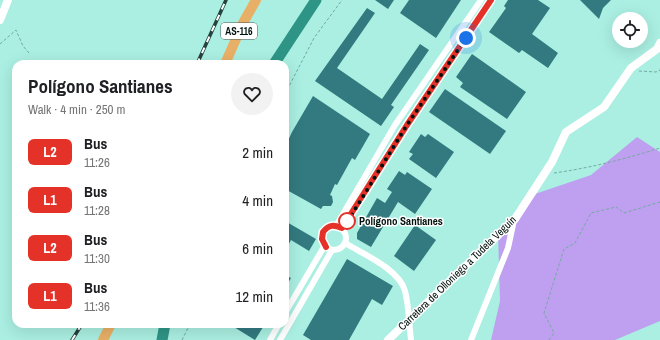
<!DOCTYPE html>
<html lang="en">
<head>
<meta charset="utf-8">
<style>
  body { margin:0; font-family:"Archivo Narrow",sans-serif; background:#f2f2f2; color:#202124; height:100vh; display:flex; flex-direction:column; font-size:15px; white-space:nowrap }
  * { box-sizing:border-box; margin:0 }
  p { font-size:13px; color:#757577 }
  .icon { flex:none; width:22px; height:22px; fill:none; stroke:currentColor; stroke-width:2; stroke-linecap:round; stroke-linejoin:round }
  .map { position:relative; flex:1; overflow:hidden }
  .details { position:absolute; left:12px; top:60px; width:277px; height:268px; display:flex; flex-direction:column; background:#fff; border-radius:12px; box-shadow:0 4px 16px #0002 }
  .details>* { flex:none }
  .badge { padding:0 8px; border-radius:6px; font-size:14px; line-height:26px }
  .tools { position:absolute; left:612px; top:12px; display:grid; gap:8px }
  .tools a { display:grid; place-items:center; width:36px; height:36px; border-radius:50%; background:#fff; box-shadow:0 4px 16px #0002; font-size:20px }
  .you { position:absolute; width:20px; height:20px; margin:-10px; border:3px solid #fff; border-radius:50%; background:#1a73e8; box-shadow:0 0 0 6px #1a73e833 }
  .map>.badge { position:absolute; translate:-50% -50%; box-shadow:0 0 0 2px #fff }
  .round { display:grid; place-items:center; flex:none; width:42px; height:42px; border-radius:21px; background:#f2f2f2 }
  .overview { display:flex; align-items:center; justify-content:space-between; height:68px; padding:0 16px }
  h1 { font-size:19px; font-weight:700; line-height:30px }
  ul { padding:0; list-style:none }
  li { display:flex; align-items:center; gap:12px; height:48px; padding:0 16px }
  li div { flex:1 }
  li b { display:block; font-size:15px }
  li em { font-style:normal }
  li .badge { min-width:44px; font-weight:700; text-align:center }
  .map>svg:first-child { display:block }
  .forest { fill:#be9ff0 }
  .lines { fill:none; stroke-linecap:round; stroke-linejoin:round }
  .river { stroke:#2e9586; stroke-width:11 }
  .building { fill:#327a7f }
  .path { stroke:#75aaa0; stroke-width:1; stroke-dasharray:3 2; stroke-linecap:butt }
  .minor { stroke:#fff; stroke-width:6 }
  .tertiary { stroke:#fff; stroke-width:8 }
  .primary { stroke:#e8b067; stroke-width:10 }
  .rail-casing { stroke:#25423c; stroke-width:3.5 }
  .rail { stroke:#fff; stroke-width:2; stroke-dasharray:6; stroke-linecap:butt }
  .line-casing { stroke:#fff; stroke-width:9 }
  .line { stroke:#e43229; stroke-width:6 }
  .walk { stroke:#00120e; stroke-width:4; stroke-dasharray:0 7.2 }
  .stop-dot { fill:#fff; stroke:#e43229; stroke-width:2 }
  .labels { text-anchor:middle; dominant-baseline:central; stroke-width:3; stroke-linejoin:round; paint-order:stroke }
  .shield { fill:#fff; stroke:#4c5956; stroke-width:1 }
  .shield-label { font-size:10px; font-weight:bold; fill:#00120e }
  .stop-label { font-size:11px; font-weight:bold; fill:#00120e; stroke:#fff; text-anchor:start }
  .street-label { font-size:11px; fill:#00120e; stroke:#fff }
</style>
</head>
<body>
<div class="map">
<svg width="660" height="340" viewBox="0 0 660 340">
  <rect width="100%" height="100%" fill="#aaefe2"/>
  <polygon class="forest" points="637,137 660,152 660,321 615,340 491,340 500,301 498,231 532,195 591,175"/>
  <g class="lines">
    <g class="river">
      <polyline points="274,64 316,0"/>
      <polyline points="162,340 165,324"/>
    </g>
  </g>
  <g class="building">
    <polygon points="375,0 394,0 388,9"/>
    <polygon points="409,0 461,0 436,38 400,13"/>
    <polygon points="508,0 538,0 550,8 532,34 558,53 548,68 522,50 519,53 489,32 506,8 504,6"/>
    <polygon points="580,0 611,0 603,8 599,19"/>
    <polygon points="367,8 375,13 337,68 382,99 420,44 429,50 391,105 394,107 381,126 315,81"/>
    <polygon points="472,54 526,92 507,119 460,87 463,83 456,77"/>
    <polygon points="445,89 506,131 490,154 429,112"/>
    <polygon points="313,96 370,134 355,160 352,158 337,185 335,184 330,195 332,196 333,202 331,206 323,206 321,209 285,189 285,147 292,132"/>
    <polygon points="421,134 425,137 428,134 454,152 436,178 409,159 413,154 409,152"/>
    <polygon points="399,171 405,175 407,172 432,189 415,214 398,202 371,247 357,239 357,233 377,198 385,203 392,192 387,189"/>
    <polygon points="285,221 316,239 309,251 291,240 285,251"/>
    <polygon points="415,225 436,240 414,271 394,256"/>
    <polygon points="347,259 393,286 382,305 372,299 349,340 311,340 303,335"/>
    <polygon points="285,275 291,278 285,288"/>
    <polygon points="229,324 265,324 255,340"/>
  </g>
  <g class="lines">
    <g class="path">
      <polyline points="0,44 16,30 23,46 29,53"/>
      <polyline points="639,71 656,72 660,70"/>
      <polyline points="285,94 314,38 342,0"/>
      <path d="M554,173C590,168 625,159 660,148"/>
      <polyline points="182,340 190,324"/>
      <polyline points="549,340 554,333 544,313 564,249 575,243 591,213 616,207 624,213 660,202"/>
    </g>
    <g class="minor">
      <circle cx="334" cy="238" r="12"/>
      <polyline points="336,226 395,125 481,0"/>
      <polyline points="343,228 407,125 491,0"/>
      <path d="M345,243C363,254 399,269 405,291C409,306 409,324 411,340"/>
      <polyline points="285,313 325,245"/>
      <polyline points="270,340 279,324"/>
      <polyline points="280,340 332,250"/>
      <polyline points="471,340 508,248 514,220"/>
    </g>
    <g class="tertiary">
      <polyline points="0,20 8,0"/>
      <polyline points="388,340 515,219 552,162 566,132 604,107 631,68 657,49 660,43"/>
    </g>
    <g class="primary">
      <polyline points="225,64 243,23 256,0"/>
      <polyline points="103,340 111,324"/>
    </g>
    <defs>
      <g id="rail">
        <polyline points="197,64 226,0"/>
        <polyline points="72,340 82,324"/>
      </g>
    </defs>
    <use href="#rail" class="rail-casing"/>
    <use href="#rail" class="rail"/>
  </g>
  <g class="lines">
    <defs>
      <path id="line" d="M326,247L322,239L323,232C329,224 334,225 342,228L407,125L491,0"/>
    </defs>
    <use href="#line" class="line-casing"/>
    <use href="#line" class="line"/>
    <polyline class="walk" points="347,221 346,224 407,125 466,38"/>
  </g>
  <circle class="stop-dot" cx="347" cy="221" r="8"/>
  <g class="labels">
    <rect class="shield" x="221" y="23" width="36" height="16" rx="3"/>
    <g class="shield-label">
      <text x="239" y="31">AS-116</text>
    </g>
    <g class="stop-label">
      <text x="359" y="221">Polígono Santianes</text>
    </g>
    <g class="street-label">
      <text transform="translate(457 273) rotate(-44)">Carretera de Olloniego a Tudela Veguín</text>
    </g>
  </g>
</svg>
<div class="tools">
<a><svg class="icon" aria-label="locate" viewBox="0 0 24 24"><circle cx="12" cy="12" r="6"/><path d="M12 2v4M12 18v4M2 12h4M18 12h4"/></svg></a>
</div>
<div class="you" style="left:466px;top:38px"></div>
<section class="details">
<div class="overview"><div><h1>Polígono Santianes</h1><p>Walk · 4 min · 250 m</p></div><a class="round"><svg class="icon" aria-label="heart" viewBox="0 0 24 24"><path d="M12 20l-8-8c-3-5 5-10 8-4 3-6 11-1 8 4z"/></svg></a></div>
<ul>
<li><span class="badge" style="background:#e43229;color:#fff">L2</span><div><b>Bus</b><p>11:26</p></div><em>2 min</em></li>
<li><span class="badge" style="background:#e43229;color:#fff">L1</span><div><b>Bus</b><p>11:28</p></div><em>4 min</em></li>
<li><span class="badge" style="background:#e43229;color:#fff">L2</span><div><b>Bus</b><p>11:30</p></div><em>6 min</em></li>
<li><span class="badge" style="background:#e43229;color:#fff">L1</span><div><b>Bus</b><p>11:36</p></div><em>12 min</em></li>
</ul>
</section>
</div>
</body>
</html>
